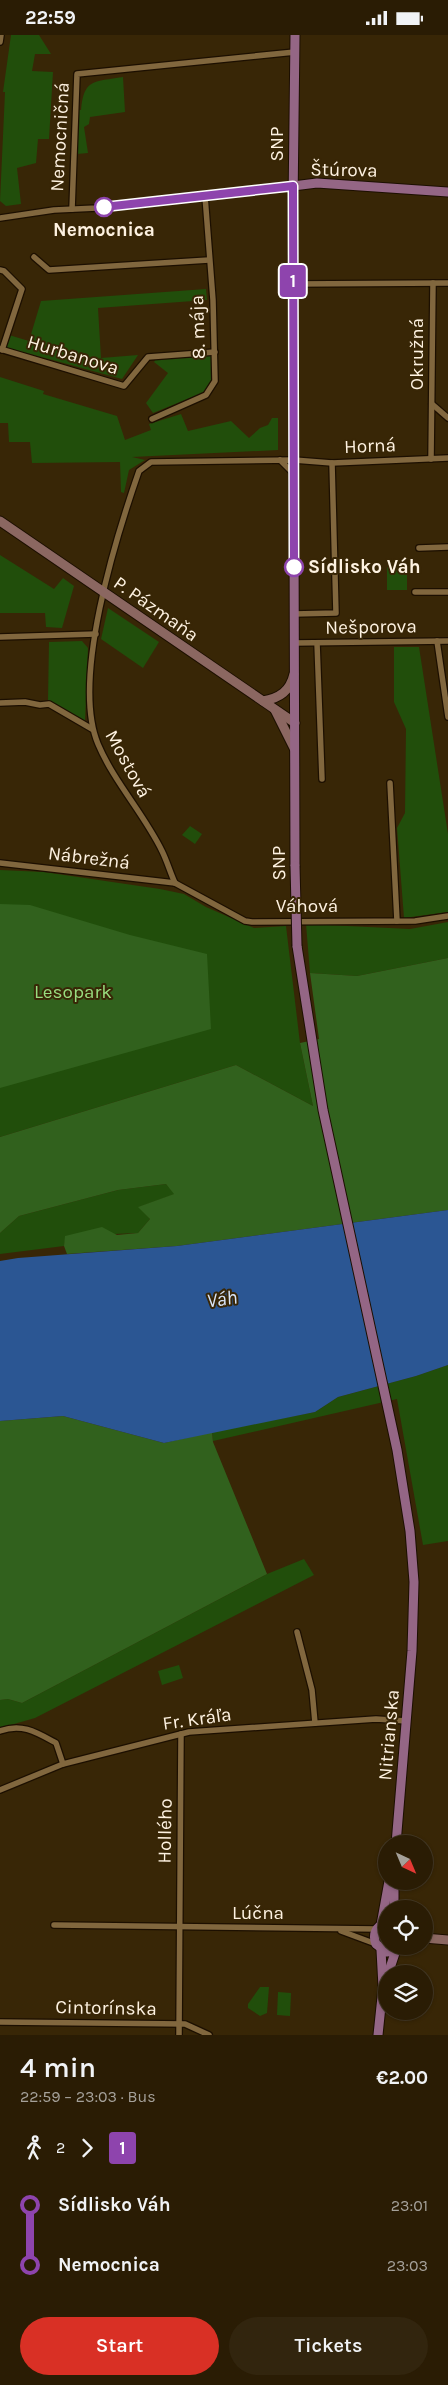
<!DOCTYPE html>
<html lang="en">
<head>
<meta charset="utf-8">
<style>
  body { margin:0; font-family:Karla,sans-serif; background:#32250e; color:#f1f3f6; height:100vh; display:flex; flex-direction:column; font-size:19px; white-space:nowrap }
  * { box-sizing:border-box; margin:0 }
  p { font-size:16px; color:#a5a19a }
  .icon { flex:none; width:28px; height:28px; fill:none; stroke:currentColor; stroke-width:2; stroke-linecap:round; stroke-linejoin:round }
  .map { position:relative; height:2000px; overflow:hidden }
  .details { display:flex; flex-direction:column; background:#2a1c04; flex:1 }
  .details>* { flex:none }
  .badge { padding:0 10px; border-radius:4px; font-size:18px; line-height:32px }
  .needle { width:32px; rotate:136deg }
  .buttons { position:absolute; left:378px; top:1800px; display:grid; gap:10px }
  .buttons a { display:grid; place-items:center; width:55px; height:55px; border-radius:50%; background:#2a1c04; box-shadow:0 1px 4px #0004,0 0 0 1px #463a26; font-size:25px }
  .map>.badge { position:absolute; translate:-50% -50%; box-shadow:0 0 0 2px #fff }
  .legs { display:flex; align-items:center; gap:8px; height:55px; padding:0 20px; font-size:16px }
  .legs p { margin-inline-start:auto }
  .headline { display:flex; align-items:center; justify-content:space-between; height:85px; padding:0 20px }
  h1 { font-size:28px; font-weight:600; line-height:38px }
  .cta { display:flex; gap:10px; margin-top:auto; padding:10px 20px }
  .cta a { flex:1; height:58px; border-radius:30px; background:#d93025; color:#fff; font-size:20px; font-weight:600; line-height:58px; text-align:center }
  .cta a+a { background:#32250e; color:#f1f3f6 }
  ul { padding:0 20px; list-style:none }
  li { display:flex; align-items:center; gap:18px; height:60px; font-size:19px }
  li i { display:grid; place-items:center; width:8px; height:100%; margin:0 6px; background:currentColor }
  li i::after { content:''; width:12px; height:12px; margin:-6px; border:4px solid; border-radius:50%; background:#2a1c04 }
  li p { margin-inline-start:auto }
  li:first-child i { background:linear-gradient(#0000 50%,currentColor 0) }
  li:last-child i { background:linear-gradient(currentColor 50%,#0000 0) }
  .status { display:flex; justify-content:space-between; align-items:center; height:35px; padding:0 25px; background:#2a1c04; direction:ltr }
  .status svg { height:14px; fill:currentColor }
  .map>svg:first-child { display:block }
  .green { fill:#214e0b }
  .forest { fill:#31611d }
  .water { fill:#2b5693 }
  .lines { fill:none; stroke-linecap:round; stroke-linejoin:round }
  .minor-casing { stroke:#1c0f00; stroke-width:8 }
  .secondary-casing { stroke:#1c0f00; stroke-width:11 }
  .primary-casing { stroke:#1c0f00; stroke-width:11 }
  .minor { stroke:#81673e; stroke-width:5.5 }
  .secondary { stroke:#8b6761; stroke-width:9 }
  .primary { stroke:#946685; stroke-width:9 }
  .primary-bridge-casing { stroke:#1c0f00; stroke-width:11; stroke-linecap:butt }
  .primary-bridge { stroke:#946685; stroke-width:9 }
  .line-1-casing { stroke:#fff; stroke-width:11 }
  .line-1 { stroke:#8e44ad; stroke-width:8 }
  .stop-1-dot { fill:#fff; stroke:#8e44ad; stroke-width:2.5 }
  .labels { text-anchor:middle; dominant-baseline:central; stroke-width:4; stroke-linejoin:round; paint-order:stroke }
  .street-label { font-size:19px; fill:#fef2e1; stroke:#382606 }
  .stop-label { font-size:19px; font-weight:bold; fill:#fef2e1; stroke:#382606 }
  .park-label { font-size:19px; fill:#98dc7f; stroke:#382606 }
  .water-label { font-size:20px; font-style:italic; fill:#d9e5f8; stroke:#382606 }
</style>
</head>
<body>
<div class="status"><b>22:59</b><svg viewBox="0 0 49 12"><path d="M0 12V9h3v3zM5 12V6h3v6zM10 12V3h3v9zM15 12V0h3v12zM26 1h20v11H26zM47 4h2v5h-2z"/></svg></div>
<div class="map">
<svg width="448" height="2000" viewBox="0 0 448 2000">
  <rect width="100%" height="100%" fill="#382606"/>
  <g class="green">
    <polygon points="11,0 39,0 51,19 35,19 32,36 53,37 49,104 38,104 36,128 17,133 21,169 6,171 0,166 5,57 3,57"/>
    <path d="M123,42L125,77L90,82L89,89L84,92L88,118L77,119L78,75H81C84,43 94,47 123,42Z"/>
    <polygon points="206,254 207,265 98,273 101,323 138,320 122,344 5,312 9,300 29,306 41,266"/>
    <polygon points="211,319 211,349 205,357 153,378 146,368 168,338 154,327 156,324"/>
    <polygon points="0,342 44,356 43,359 117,381 125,405 151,395 149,389 181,379 188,396 231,386 249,403 260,393 268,390 272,383 278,383 278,415 132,422 145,425 129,435 124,458 121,457 120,427 32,428 30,407 9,407 8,388 0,388"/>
    <polygon points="0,520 54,554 63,543 74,551 62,593 46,592 45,578 0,578"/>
    <polygon points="387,532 407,533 407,555 387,555"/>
    <polygon points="108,573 159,607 143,633 101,604"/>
    <polygon points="82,606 88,613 85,687 48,665 49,607"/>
    <polygon points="394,612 419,612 448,799 448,877 404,883 397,793 405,778 406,694 394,667"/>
    <polygon points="190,791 202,799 195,809 182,800"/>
    <polygon points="0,835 44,837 160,854 184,859 206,872 254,893 286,891 300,1008 313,1071 236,1030 0,1102"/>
    <polygon points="448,887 448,923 357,941 310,938 306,889 410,894"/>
    <polygon points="166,1149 175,1159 139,1172 150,1184 138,1198 66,1201 64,1211 0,1219 0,1198 19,1181 118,1155"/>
    <polygon points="448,1330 448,1506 423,1510 397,1364 213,1406 212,1397 315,1377 338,1362 416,1341"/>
    <polygon points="304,1524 314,1540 35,1683 0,1693 0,1665 8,1664 22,1668 267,1539"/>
    <polygon points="179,1630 183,1643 162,1650 158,1636"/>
    <path d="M386,1892V1911C378,1905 376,1898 386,1892Z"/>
    <polygon points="260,1952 269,1952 267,1978 260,1981 248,1973 248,1969"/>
    <polygon points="278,1957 291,1958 290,1981 277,1980"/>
  </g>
  <g class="forest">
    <polygon points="0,869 30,870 130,900 207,919 211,994 0,1053"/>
    <polygon points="448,923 448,1175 177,1211 67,1219 64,1211 65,1201 102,1192 117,1200 138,1198 150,1184 138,1172 174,1159 166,1149 118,1155 19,1181 0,1198 0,1102 236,1030 313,1071 300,1008 319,1004 310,938 357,941"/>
    <polygon points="63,1381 164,1408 212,1397 213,1407 267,1539 22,1668 8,1664 0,1665 0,1386"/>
  </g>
  <polygon class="water" points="448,1175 448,1330 416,1341 338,1362 315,1377 164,1408 63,1381 0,1386 0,1226 18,1223 177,1211"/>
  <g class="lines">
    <defs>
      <g id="minor">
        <polyline points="0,7 1,0"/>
        <polyline points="72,174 77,39 295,17"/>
        <polyline points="0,183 54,175 97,173 293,151"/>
        <polyline points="34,222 49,235 209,225"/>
        <polyline points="0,235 4,236 22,254 2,315"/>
        <polyline points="293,249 448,248"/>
        <polyline points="0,314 124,351 148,322 215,317"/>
        <polyline points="432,369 448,383"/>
        <polyline points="152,384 206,360 215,346 213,265 205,161"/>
        <polyline points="431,424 433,248"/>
        <polyline points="280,425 294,439"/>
        <polyline points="419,513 448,512"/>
        <polyline points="415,557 448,557"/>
        <polyline points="294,579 336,578 332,428"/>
        <polyline points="0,602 96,599"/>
        <polyline points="437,606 448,682"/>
        <polyline points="294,608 448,606"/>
        <polyline points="317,608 322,744"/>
        <polyline points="0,668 25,667 40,670 49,669 92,694"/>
        <polyline points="390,748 397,886"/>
        <polyline points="0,828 175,848 245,886 252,887 415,886 448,881"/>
        <path d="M175,848C170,837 167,826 162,816C144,779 114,747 98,709C71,645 116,502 139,436L151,427L294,425L332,428L448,423"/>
        <polyline points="297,1597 312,1655 315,1688"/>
        <path d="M0,1696C22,1688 36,1697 56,1708L63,1729"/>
        <polyline points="0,1755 63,1729 189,1697 376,1684 407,1686"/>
        <polyline points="54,1890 377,1894"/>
        <polyline points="341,1896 376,1909"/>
        <polyline points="0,1987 185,1989 209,2000"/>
        <polyline points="179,2000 181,1699"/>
      </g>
      <g id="secondary">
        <polyline points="0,486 295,688"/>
        <path d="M263,666C280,663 290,656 294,639"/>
        <polyline points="275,675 294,713"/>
        <polyline points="424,1903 448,1905"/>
      </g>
      <g id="primary">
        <polyline points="293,151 317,148 448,157"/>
        <polyline points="295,831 293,170 295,0"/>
        <polyline points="297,911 323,1075 397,1415 410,1496 414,1547 412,1616 396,1809"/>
        <polyline points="394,1846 394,1874"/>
        <path d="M386,1888C376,1891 372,1899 376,1909L387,1917L396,1915L401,1911"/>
        <polyline points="381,1890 389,1846"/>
        <polyline points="388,1939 396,1915"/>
        <polyline points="378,2000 383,1952 381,1915"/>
      </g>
    </defs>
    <use href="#minor" class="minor-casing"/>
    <use href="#secondary" class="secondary-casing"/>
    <use href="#primary" class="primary-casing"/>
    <use href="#minor" class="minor"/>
    <use href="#secondary" class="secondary"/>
    <use href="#primary" class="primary"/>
    <defs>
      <polyline id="primary-bridge" points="295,831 297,911"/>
    </defs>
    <use href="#primary-bridge" class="primary-bridge-casing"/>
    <use href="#primary-bridge" class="primary-bridge"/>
  </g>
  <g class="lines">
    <defs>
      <polyline id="line-1" points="104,172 293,151 294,532"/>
    </defs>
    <use href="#line-1" class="line-1-casing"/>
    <use href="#line-1" class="line-1"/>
  </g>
  <g class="stop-1-dot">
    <circle cx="104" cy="172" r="9"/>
    <circle cx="294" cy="532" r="9"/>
  </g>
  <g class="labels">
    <g class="street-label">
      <text transform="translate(60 102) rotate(-87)">Nemocničná</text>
      <text transform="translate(277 109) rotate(-90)">SNP</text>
      <text transform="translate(344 135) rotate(1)">Štúrova</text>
      <text transform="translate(198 292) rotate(-92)">8. mája</text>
      <text transform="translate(417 319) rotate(-90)">Okružná</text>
      <text transform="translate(73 320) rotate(17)">Hurbanova</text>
      <text transform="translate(370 411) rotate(-2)">Horná</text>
      <text transform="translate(156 574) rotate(35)">P. Pázmaňa</text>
      <text transform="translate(371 592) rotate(-1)">Nešporova</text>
      <text transform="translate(128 729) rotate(61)">Mostová</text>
      <text transform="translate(89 823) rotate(7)">Nábrežná</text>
      <text transform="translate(279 828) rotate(-91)">SNP</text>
      <text x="307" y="871">Váhová</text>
      <text transform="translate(197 1684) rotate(-8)">Fr. Kráľa</text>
      <text transform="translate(389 1700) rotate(-85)">Nitrianska</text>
      <text transform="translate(165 1796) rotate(-89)">Hollého</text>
      <text x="258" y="1878">Lúčna</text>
      <text transform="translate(106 1973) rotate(1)">Cintorínska</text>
    </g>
    <g class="stop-label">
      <text x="104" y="195">Nemocnica</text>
      <text x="308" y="532" text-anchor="start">Sídlisko Váh</text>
    </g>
    <g class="park-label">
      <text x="73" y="957">Lesopark</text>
    </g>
    <g class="water-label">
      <text transform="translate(222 1264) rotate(-8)">Váh</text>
    </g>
  </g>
</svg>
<div class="buttons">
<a><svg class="needle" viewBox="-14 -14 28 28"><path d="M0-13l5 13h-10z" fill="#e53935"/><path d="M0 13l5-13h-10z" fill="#a5a19a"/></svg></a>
<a><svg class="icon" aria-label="locate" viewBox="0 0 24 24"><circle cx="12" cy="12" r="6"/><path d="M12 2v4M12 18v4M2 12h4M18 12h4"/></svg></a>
<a><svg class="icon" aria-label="layers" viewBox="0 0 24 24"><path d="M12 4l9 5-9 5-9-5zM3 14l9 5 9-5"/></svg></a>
</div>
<b class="badge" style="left:293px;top:246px;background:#8e44ad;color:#fff">1</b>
</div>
<section class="details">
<div class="headline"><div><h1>4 min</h1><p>22:59 – 23:03 · Bus</p></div><b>€2.00</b></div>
<div class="legs"><svg class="icon" aria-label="walk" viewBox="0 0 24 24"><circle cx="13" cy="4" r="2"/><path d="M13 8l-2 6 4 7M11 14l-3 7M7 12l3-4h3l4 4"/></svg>2<svg class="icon" aria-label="forward" viewBox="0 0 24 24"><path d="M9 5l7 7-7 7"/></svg><b class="badge" style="background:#8e44ad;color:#fff">1</b></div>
<ul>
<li><i style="color:#8e44ad"></i><b>Sídlisko Váh</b><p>23:01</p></li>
<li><i style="color:#8e44ad"></i><b>Nemocnica</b><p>23:03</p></li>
</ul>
<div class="cta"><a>Start</a><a>Tickets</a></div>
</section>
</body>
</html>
